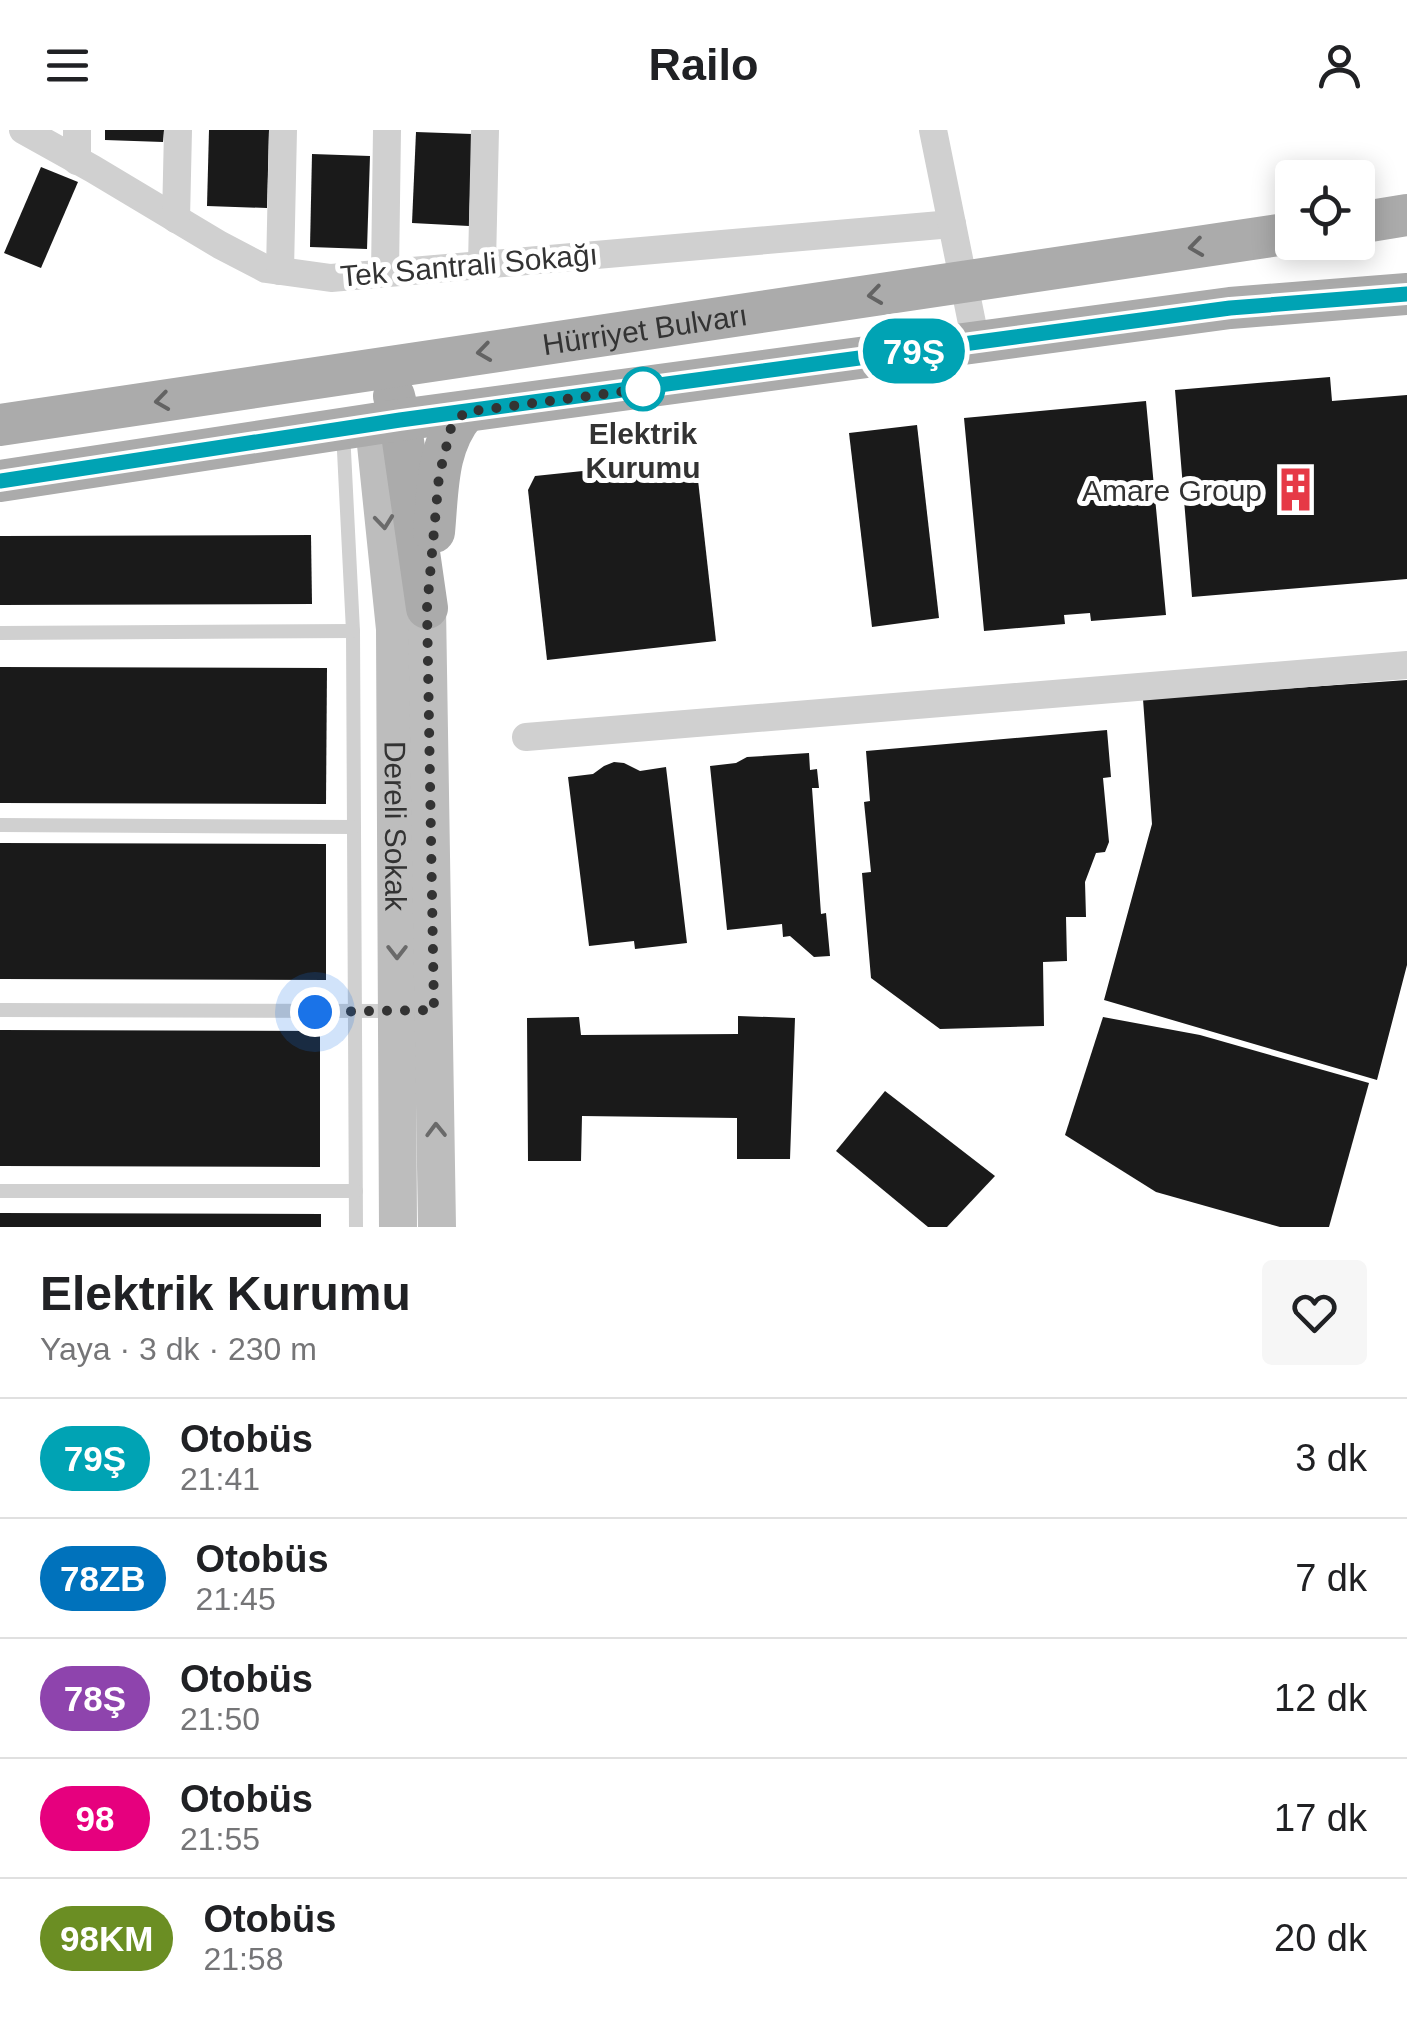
<!DOCTYPE html>
<html lang="tr">
<head>
<meta charset="utf-8">
<style>
  body { margin:0; font-family:Arial,sans-serif; background:#f6f6f6; color:#202124; height:100vh; display:flex; flex-direction:column; font-size:38px; white-space:nowrap }
  * { box-sizing:border-box; margin:0 }
  p { font-size:32px; color:#757577 }
  .icon { flex:none; width:55px; height:55px; fill:none; stroke:currentColor; stroke-width:2; stroke-linecap:round; stroke-linejoin:round }
  .map { position:relative; height:1097px; overflow:hidden }
  .side { display:flex; flex-direction:column; background:#fff; flex:1 }
  .side>* { flex:none }
  .badge { padding:0 20px; border-radius:32px; font-size:35px; line-height:65px }
  .tools { position:absolute; left:1275px; top:30px; display:grid; gap:20px }
  .tools a { display:grid; place-items:center; width:100px; height:100px; border-radius:10px; background:#fff; box-shadow:0 5px 25px #0003; font-size:50px }
  .you { position:absolute; width:50px; height:50px; margin:-25px; border:8px solid #fff; border-radius:50%; background:#1a73e8; box-shadow:0 0 0 15px #1a73e833 }
  .map>.badge { position:absolute; translate:-50% -50%; box-shadow:0 0 0 5px #fff }
  .round { display:grid; place-items:center; flex:none; width:105px; height:105px; border-radius:10px; background:#f6f6f6 }
  .headline { display:flex; align-items:center; justify-content:space-between; height:170px; padding:0 40px }
  h1 { font-size:48px; font-weight:600; line-height:75px }
  ul { padding:0; list-style:none }
  li { display:flex; align-items:center; gap:30px; height:120px; padding:0 40px; border-top:2px solid #e0e0e0 }
  li div { flex:1 }
  li b { display:block; font-size:38px }
  li em { font-style:normal }
  li .badge { min-width:110px; font-weight:700; text-align:center }
  header { display:flex; justify-content:space-between; align-items:center; height:130px; padding:0 40px; background:#fff; font-size:45px; font-weight:600 }
  .map>svg:first-child { display:block }
  .building { fill:#1a1a1a }
  .lines { fill:none; stroke-linecap:round; stroke-linejoin:round }
  .lane { stroke:#d0d0d0; stroke-width:14 }
  .street { stroke:#d0d0d0; stroke-width:28 }
  .secondary { stroke:#bdbdbd; stroke-width:38 }
  .primary { stroke:#ababab; stroke-width:42 }
  .oneway { stroke:#636363 }
  .oneway2 { stroke:#6a6a6a }
  .line-casing { stroke:#fff; stroke-width:22 }
  .line { stroke:#00a3b4; stroke-width:15 }
  .walk { stroke:#333; stroke-width:10; stroke-dasharray:0 18 }
  .stop-dot { fill:#fff; stroke:#00a3b4; stroke-width:5 }
  .labels { text-anchor:middle; dominant-baseline:central; stroke-width:10; stroke-linejoin:round; paint-order:stroke }
  .street-label { font-size:30px; fill:#333; stroke:#fff }
  .stop-label { font-size:30px; font-weight:bold; fill:#333; stroke:#fff }
  .poi-label { font-size:30px; fill:#333; stroke:#fff; text-anchor:end }
</style>
</head>
<body>
<header><svg class="icon" aria-label="menu" viewBox="0 0 24 24"><path d="M4 6h16M4 12h16M4 18h16"/></svg>Railo<svg class="icon" aria-label="person" viewBox="0 0 24 24"><circle cx="12" cy="8" r="4"/><path d="M4 21q1-7 8-7t8 7"/></svg></header>
<div class="map">
<svg width="1407" height="1097" viewBox="0 0 1407 1097">
  <rect width="100%" height="100%" fill="#fff"/>
  <g class="building">
    <polygon points="105,0 164,0 163,12 105,10"/>
    <polygon points="209,0 269,0 267,78 207,76"/>
    <polygon points="416,2 472,4 469,96 412,93"/>
    <polygon points="312,24 370,26 367,119 310,117"/>
    <polygon points="41,37 78,52 41,138 4,123"/>
    <polygon points="1330,247 1332,271 1407,265 1407,449 1192,467 1175,260"/>
    <polygon points="1146,271 1166,485 1091,491 1090,483 1064,485 1065,494 984,501 964,288"/>
    <polygon points="917,295 939,488 872,497 849,303"/>
    <polygon points="688,330 697,341 716,511 547,530 528,360 535,346"/>
    <polygon points="311,405 312,474 0,475 0,406"/>
    <polygon points="0,537 327,538 326,674 0,673"/>
    <polygon points="1407,550 1407,835 1377,950 1104,870 1152,694 1143,569"/>
    <polygon points="1107,600 1111,647 1103,648 1109,712 1105,722 1096,723 1085,752 1086,787 1066,787 1067,831 1043,832 1044,896 940,899 871,848 862,743 871,742 864,672 870,671 866,621"/>
    <polygon points="809,623 810,640 817,639 819,658 812,658 821,784 826,783 830,826 814,827 790,806 783,807 782,794 727,800 710,636 736,633 747,627"/>
    <polygon points="614,632 624,633 640,641 666,637 687,813 635,819 634,811 589,816 568,647 593,644 604,636"/>
    <polygon points="0,713 326,714 326,850 0,849"/>
    <polygon points="738,886 795,888 790,1029 737,1029 737,988 582,986 581,1031 528,1031 527,888 579,887 581,905 738,904"/>
    <polygon points="1103,887 1200,905 1369,953 1329,1097 1280,1097 1156,1062 1065,1005"/>
    <polygon points="0,900 320,901 320,1037 0,1036"/>
    <polygon points="885,961 995,1046 947,1097 928,1097 836,1021"/>
    <polygon points="0,1083 321,1084 321,1097 0,1097"/>
  </g>
  <g class="lines">
    <g class="lane">
      <polyline points="343,301 353,501 356,1097"/>
      <polyline points="0,503 353,501"/>
      <polyline points="0,695 354,697"/>
      <polyline points="0,880 394,881"/>
      <polyline points="0,1061 356,1061"/>
    </g>
    <g class="street">
      <polyline points="23,0 93,39 220,115 266,139 331,148 952,94"/>
      <polyline points="933,0 976,213"/>
      <polyline points="77,31 77,0"/>
      <polyline points="176,89 178,0"/>
      <polyline points="482,134 485,0"/>
      <polyline points="280,141 283,0"/>
      <polyline points="385,143 387,0"/>
      <polyline points="526,607 1407,535"/>
    </g>
    <g class="secondary">
      <path id="s1" d="M374,295L395,499L398,1097"/>
      <polyline points="427,478 437,1097"/>
    </g>
    <g class="primary">
      <polyline points="1358,93 1407,85"/>
      <polyline points="394,266 400,290 427,478"/>
      <path id="s2" d="M0,295L1292,103"/>
      <polyline points="0,351 400,290 1230,178 1407,164"/>
      <path d="M434,402C438,360 436,316 465,282"/>
    </g>
  </g>
  <defs><path id="oneway-chevron" d="M-2-3.5L2.5 0L-2 3.5" fill="none" stroke-width="1.6" stroke-linecap="round" stroke-linejoin="round" transform="scale(2.5)"/></defs>
  <g class="oneway">
    <use href="#oneway-chevron" transform="translate(1196 117) rotate(172)"/>
    <use href="#oneway-chevron" transform="translate(875 165) rotate(172)"/>
    <use href="#oneway-chevron" transform="translate(484 222) rotate(172)"/>
    <use href="#oneway-chevron" transform="translate(162 271) rotate(172)"/>
  </g>
  <g class="oneway2">
    <use href="#oneway-chevron" transform="translate(384 392) rotate(84)"/>
    <use href="#oneway-chevron" transform="translate(397 822) rotate(90)"/>
    <use href="#oneway-chevron" transform="translate(436 1000) rotate(-91)"/>
  </g>
  <g class="lines">
    <defs>
      <polyline id="line" points="0,351 400,290 1230,178 1407,164"/>
    </defs>
    <use href="#line" class="line-casing"/>
    <use href="#line" class="line"/>
    <polyline class="walk" points="315,882 434,880 427,478 439,346 451,298 465,282 643,259"/>
  </g>
  <defs>
    <symbol id="building-bare" viewBox="-9 -9 18 18"><path d="M-4-6H4V6H1V3H-1V6H-4ZM-2.5-4.3h1.7v1.8h-1.7ZM.8-4.3h1.7v1.8H.8ZM-2.5-1h1.7V.8h-1.7ZM.8-1h1.7V.8H.8Z" fill="#e63946" stroke="#fff" stroke-width="2.5" paint-order="stroke"/></symbol>
  </defs>
  <g fill-rule="evenodd">
    <use href="#building-bare" x="1264" y="328" width="63" height="63"/>
  </g>
  <circle class="stop-dot" cx="643" cy="259" r="20"/>
  <g class="labels">
    <g class="street-label">
      <text transform="translate(469 135) rotate(-5)">Tek Santrali Sokağı</text>
      <text stroke="none"><textPath href="#s2" startOffset="652">Hürriyet Bulvarı</textPath></text>
      <text stroke="none"><textPath href="#s1" startOffset="402">Dereli Sokak</textPath></text>
    </g>
    <g class="stop-label">
      <text x="643" y="303">Elektrik<tspan x="643" dy="34">Kurumu</tspan></text>
    </g>
    <g class="poi-label">
      <text x="1262" y="360">Amare Group</text>
    </g>
  </g>
</svg>
<div class="tools">
<a><svg class="icon" aria-label="locate" viewBox="0 0 24 24"><circle cx="12" cy="12" r="6"/><path d="M12 2v4M12 18v4M2 12h4M18 12h4"/></svg></a>
</div>
<div class="you" style="left:315px;top:882px"></div>
<b class="badge" style="left:914px;top:221px;background:#00a3b4;color:#fff">79Ş</b>
</div>
<section class="side">
<div class="headline"><div><h1>Elektrik Kurumu</h1><p>Yaya · 3 dk · 230 m</p></div><a class="round"><svg class="icon" aria-label="heart" viewBox="0 0 24 24"><path d="M12 20l-8-8c-3-5 5-10 8-4 3-6 11-1 8 4z"/></svg></a></div>
<ul>
<li><span class="badge" style="background:#00a3b4;color:#fff">79Ş</span><div><b>Otobüs</b><p>21:41</p></div><em>3 dk</em></li>
<li><span class="badge" style="background:#0072bc;color:#fff">78ZB</span><div><b>Otobüs</b><p>21:45</p></div><em>7 dk</em></li>
<li><span class="badge" style="background:#8e44ad;color:#fff">78Ş</span><div><b>Otobüs</b><p>21:50</p></div><em>12 dk</em></li>
<li><span class="badge" style="background:#e6007e;color:#fff">98</span><div><b>Otobüs</b><p>21:55</p></div><em>17 dk</em></li>
<li><span class="badge" style="background:#6b8e23;color:#fff">98KM</span><div><b>Otobüs</b><p>21:58</p></div><em>20 dk</em></li>
</ul>
</section>
</body>
</html>
